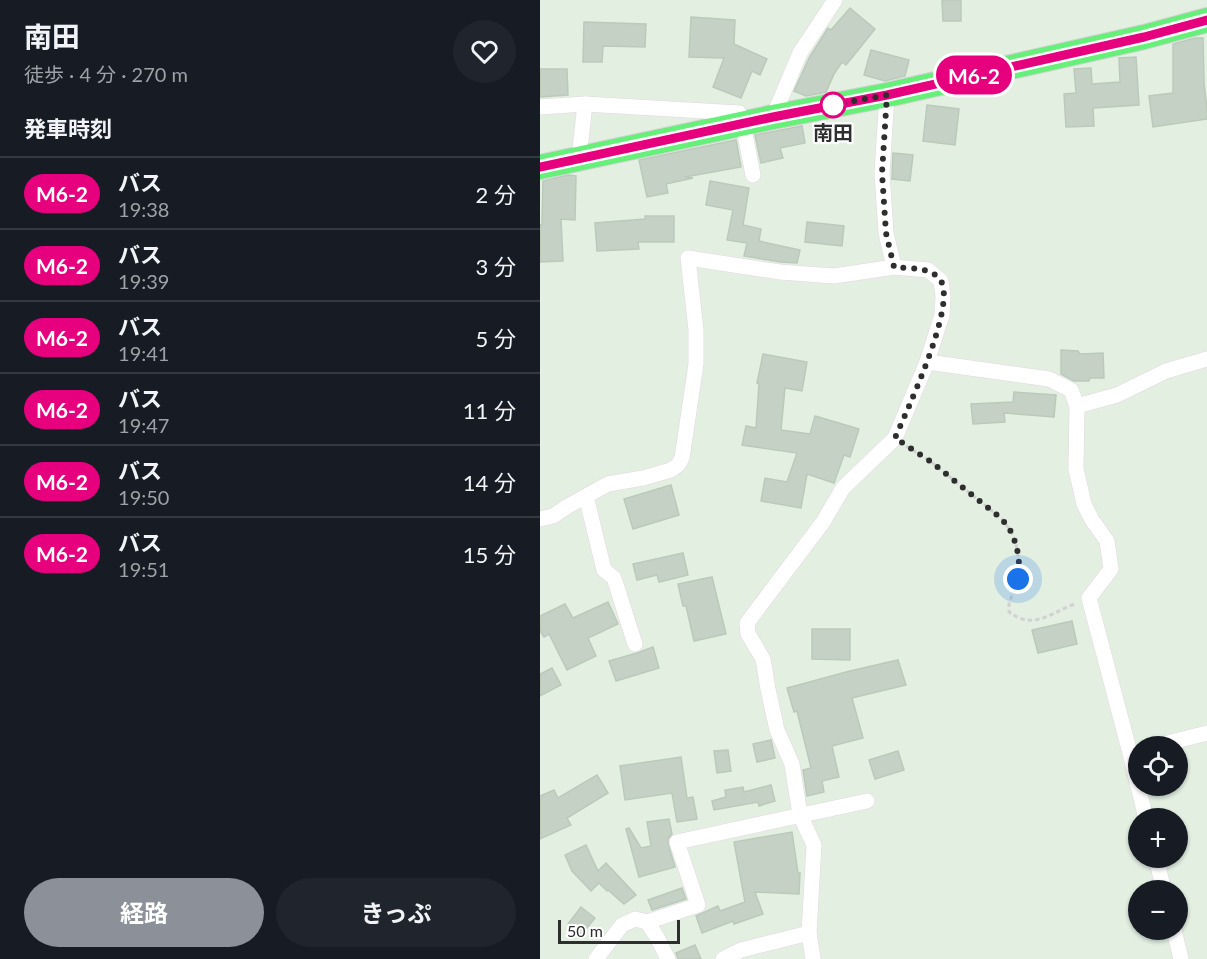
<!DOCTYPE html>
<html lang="ja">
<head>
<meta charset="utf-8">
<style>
  body { margin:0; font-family:Lato,"Noto Sans JP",sans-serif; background:#20242c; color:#f1f3f6; height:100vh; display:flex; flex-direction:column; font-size:22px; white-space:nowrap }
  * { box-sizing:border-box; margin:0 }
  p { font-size:20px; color:#9ea1a6 }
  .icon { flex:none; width:33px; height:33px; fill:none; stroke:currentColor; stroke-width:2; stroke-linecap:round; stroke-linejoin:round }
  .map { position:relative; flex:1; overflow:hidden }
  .drawer { display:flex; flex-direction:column; background:#171b24; width:540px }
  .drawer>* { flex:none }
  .badge { padding:0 12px; border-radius:20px; font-size:21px; line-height:39px }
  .buttons { position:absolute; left:588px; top:736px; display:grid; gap:12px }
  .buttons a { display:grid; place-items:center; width:60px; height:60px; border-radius:50%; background:#171b24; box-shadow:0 2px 4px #0004; font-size:30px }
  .scale { position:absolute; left:18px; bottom:15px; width:122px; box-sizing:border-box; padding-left:6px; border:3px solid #2e2e2e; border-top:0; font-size:16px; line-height:21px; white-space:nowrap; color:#2e2e2e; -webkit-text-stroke:4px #fff; paint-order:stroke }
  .you { position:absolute; width:30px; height:30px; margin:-15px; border:4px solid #fff; border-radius:50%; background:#1a73e8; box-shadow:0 0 0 9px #1a73e833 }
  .map>.badge { position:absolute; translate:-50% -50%; box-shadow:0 0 0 3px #fff }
  h2 { padding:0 24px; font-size:22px; line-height:54px }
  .round { display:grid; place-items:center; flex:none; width:63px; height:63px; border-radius:32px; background:#20242c }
  .head { display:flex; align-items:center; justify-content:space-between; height:102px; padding:0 24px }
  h1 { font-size:28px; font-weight:700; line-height:45px }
  .action { display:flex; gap:12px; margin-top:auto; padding:12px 24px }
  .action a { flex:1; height:69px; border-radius:36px; background:#8c9099; color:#fff; font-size:24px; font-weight:700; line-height:69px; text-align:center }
  .action a+a { background:#20242c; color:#f1f3f6 }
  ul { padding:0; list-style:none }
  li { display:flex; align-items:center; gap:18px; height:72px; padding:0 24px; border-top:2px solid #363941 }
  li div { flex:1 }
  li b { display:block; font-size:22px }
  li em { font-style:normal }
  li .badge { min-width:66px; font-weight:700; text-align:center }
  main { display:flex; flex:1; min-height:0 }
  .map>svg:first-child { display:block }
  .building { fill:#c6d1c6; stroke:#bacaba; stroke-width:1.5 }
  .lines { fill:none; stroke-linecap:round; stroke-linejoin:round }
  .street-casing { stroke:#e5d6e3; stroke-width:16 }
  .primary-casing { stroke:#d1d1d1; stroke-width:26 }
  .path { stroke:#d1d1d1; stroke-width:3; stroke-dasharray:4.5 3; stroke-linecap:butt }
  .street { stroke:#fff; stroke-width:15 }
  .primary { stroke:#66ef79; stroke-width:24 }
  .line-casing { stroke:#fff; stroke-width:14 }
  .line { stroke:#e6007e; stroke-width:9 }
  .walk { stroke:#2e2e2e; stroke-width:6; stroke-dasharray:0 10.8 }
  .stop-dot { fill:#fff; stroke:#e6007e; stroke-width:3 }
  .labels { text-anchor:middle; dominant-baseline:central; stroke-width:4.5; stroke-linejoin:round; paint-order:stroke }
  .stop-label { font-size:20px; font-weight:bold; fill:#2e2e2e; stroke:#fff }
</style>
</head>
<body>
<main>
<section class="drawer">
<div class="head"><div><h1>南田</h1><p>徒歩 · 4 分 · 270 m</p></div><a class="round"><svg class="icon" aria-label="heart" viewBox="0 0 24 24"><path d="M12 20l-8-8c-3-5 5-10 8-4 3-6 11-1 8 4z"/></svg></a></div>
<h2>発車時刻</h2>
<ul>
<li><span class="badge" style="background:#e6007e;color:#fff">M6-2</span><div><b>バス</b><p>19:38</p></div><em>2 分</em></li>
<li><span class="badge" style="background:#e6007e;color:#fff">M6-2</span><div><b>バス</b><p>19:39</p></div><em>3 分</em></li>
<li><span class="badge" style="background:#e6007e;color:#fff">M6-2</span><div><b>バス</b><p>19:41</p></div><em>5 分</em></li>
<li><span class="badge" style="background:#e6007e;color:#fff">M6-2</span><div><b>バス</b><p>19:47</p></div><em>11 分</em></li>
<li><span class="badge" style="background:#e6007e;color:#fff">M6-2</span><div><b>バス</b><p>19:50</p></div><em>14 分</em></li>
<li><span class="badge" style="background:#e6007e;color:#fff">M6-2</span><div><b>バス</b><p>19:51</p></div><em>15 分</em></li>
</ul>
<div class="action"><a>経路</a><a>きっぷ</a></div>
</section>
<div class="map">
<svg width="667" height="959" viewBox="0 0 667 959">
  <rect width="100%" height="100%" fill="#e2efe1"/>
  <g class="building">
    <polygon points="402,0 421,0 421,21 403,21"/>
    <polygon points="310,8 335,29 306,65 302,62 294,74 286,92 266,96 254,91 269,58 288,28 291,30"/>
    <polygon points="151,17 195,20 194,44 227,59 220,75 212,71 201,98 173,87 184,58 149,57"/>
    <polygon points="44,22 106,24 105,47 63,46 62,62 43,62"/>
    <polygon points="655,38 663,38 664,84 667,108 667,119 613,127 609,96 633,93 633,44"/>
    <polygon points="331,50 369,60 365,76 345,81 324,75"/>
    <polygon points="596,57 599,105 553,108 554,126 526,127 524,94 536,93 534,69 551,68 552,84 580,82 579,58"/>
    <polygon points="0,69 27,69 28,95 0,97"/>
    <polygon points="387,105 419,109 415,145 383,141"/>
    <polygon points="262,126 265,143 240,148 243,158 221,163 215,135"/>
    <polygon points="196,140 201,167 145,177 153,178 126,184 128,193 107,197 99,160"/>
    <polygon points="353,153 373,155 370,181 352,179"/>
    <polygon points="28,175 36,176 35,220 21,219 23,261 0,262 0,225 2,225 3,181"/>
    <polygon points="170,181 209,188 203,225 221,229 219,241 260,250 257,263 241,262 204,256 207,243 187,240 193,210 166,205"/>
    <polygon points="105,216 134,216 134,242 98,242 99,249 57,251 55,223 105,219"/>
    <polygon points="267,222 304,226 302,246 265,242"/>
    <polygon points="521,350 538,351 540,354 563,353 564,378 550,378 549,381 534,381 521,374"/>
    <polygon points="223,354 267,362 262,391 245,388 241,430 270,434 275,416 319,429 310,457 304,455 294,483 267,474 261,508 221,501 225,478 247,482 257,453 202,445 206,426 216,428 219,384 217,383"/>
    <polygon points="474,392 516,395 514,417 464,413 465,422 433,424 431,404 473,402"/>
    <polygon points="131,485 139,515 93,529 84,499"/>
    <polygon points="143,553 148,575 119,582 117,575 97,580 93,564"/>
    <polygon points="172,577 186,634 154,641 146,606 143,606 138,584"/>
    <polygon points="68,602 78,624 48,638 56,656 27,670 9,634 4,637 0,631 0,616 25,604 33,618"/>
    <polygon points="532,621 537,644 498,653 492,630"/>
    <polygon points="272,629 310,629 310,660 272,659"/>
    <polygon points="113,647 119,668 76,681 69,661 97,653"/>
    <polygon points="358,660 366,685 312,698 323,738 292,746 299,777 282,781 284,792 267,796 263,770 271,768 257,711 254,712 247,688 310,671"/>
    <polygon points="12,668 21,685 0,696 0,674"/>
    <polygon points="231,740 235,758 217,762 213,744"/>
    <polygon points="188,750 191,771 177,773 174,751"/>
    <polygon points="358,751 364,770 335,779 329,760"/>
    <polygon points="141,757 147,798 153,797 157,819 137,822 132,793 85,800 80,766"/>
    <polygon points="57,775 68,793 27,818 31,825 0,839 0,796 14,790 18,798"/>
    <polygon points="231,785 235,801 219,806 218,802 174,810 172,801 186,797 185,790 203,787 204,792"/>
    <polygon points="129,819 132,834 128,839 128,844 135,867 99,877 86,829 89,828 101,848 111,846 107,822"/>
    <polygon points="252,832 258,873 260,873 259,894 215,892 223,914 194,924 193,921 162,933 156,916 178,906 180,911 205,902 194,842"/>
    <polygon points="46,845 58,871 66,863 96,895 84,904 68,890 67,891 59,883 51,891 32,871 25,855"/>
    <polygon points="142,888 146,899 112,910 108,900"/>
    <polygon points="41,907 55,918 41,935 28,924"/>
    <polygon points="155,945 161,959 138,959 136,953"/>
  </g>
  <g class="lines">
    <defs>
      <g id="street">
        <polyline points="0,107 45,104 199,113 203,124 213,175"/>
        <polyline points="233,117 260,53 295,0"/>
        <polyline points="39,158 45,104"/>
        <polyline points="387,362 509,379 531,390 537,406 536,469 544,504 552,520 567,541 571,569 549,598 590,753 606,819"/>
        <polyline points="537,406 577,395 626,371 667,359"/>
        <polyline points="46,496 64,570 74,578 95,644"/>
        <polyline points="0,519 13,516 28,506 68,484 103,478 131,470 138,465 142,458 156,364 156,330 148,258 240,272 294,276 354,267"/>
        <polyline points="612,747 667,733"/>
        <polyline points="616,858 624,891"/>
        <polyline points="107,922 158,905 137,842 327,801"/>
        <polyline points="634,930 641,959"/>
        <polyline points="56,959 82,925 95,919 107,922 117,937 128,959"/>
        <polyline points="183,959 201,950 269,933"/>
        <polyline points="273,959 269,933 274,845 260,815 252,764 237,730 228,689 223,659 208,634 207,623 283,522 303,488 355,438 387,362 402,315 403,297 401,281 388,270 354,267 346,233 342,173 347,95"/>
      </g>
      <polyline id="primary" points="0,167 233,117 347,95 604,37 667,20"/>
    </defs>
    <use href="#street" class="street-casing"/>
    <use href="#primary" class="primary-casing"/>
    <path class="path" d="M366,446L390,461L462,519L472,533L477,548L479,563L478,579L469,604V612C493,630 510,614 534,604"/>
    <use href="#street" class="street"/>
    <use href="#primary" class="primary"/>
  </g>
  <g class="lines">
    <defs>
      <polyline id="line" points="0,167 233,117 347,95 604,37 667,20"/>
    </defs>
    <use href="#line" class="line-casing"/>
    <use href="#line" class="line"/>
    <path class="walk" d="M293,105L347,95L342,173L346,233L354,267C369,269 391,266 401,281C416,307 367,410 355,438L390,461L462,519L472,533L477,548L479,563L478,579"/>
  </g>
  <circle class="stop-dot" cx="293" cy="105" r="12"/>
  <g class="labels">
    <g class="stop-label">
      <text x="293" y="132">南田</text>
    </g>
  </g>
</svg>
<div class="buttons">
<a><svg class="icon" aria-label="locate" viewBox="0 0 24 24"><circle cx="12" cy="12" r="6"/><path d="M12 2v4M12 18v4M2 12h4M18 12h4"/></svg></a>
<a>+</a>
<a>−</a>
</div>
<div class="scale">50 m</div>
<div class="you" style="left:478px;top:579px"></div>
<b class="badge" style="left:434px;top:75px;background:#e6007e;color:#fff">M6-2</b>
</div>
</main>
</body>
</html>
